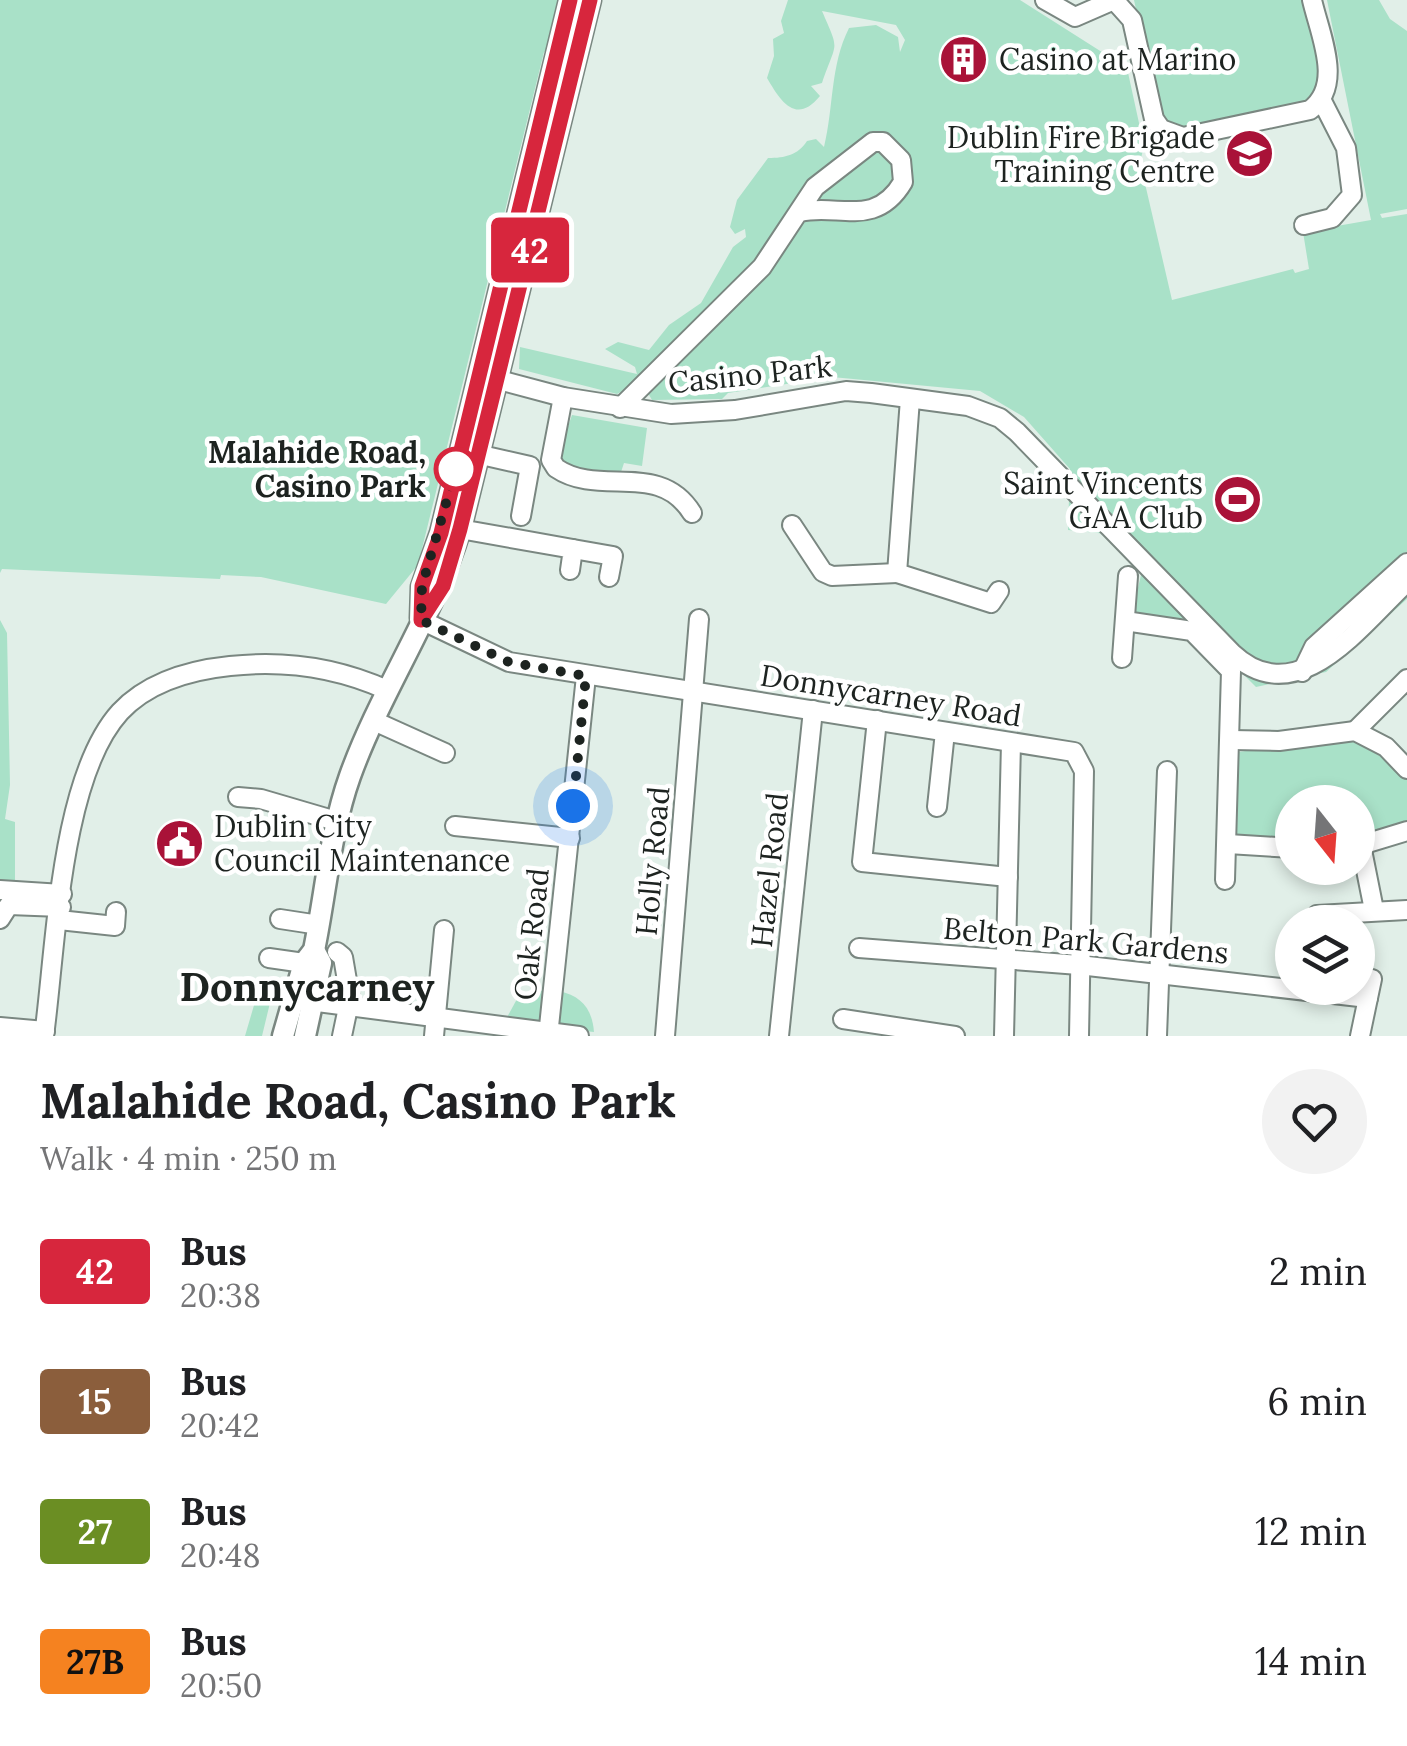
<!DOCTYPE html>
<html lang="en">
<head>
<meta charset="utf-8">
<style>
  body { margin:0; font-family:Lora,serif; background:#f2f2f2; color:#202124; height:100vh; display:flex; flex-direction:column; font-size:38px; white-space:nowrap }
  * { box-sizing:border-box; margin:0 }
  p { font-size:32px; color:#757577 }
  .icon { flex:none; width:55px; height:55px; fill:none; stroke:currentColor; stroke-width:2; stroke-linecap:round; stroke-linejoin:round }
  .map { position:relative; height:1036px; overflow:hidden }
  .drawer { display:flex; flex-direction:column; background:#fff; flex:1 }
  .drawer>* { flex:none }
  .badge { padding:0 20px; border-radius:8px; font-size:35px; line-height:65px }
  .needle { width:65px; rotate:163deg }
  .controls { position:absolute; left:1275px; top:785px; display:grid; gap:20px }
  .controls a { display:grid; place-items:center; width:100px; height:100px; border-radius:50%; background:#fff; box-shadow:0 5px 15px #0003; font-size:50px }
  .you { position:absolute; width:50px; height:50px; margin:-25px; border:8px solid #fff; border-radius:50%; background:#1a73e8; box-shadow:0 0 0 15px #1a73e833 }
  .map>.badge { position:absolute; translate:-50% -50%; box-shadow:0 0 0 5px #fff }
  .round { display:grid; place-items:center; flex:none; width:105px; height:105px; border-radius:52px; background:#f2f2f2 }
  .headline { display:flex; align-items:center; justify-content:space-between; height:170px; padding:0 40px }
  h1 { font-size:48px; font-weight:700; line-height:75px }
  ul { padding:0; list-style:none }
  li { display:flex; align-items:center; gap:30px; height:130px; padding:0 40px }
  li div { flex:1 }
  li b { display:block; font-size:38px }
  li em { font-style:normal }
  li .badge { min-width:110px; font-weight:700; text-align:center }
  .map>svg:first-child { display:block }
  .green { fill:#a9e1c8 }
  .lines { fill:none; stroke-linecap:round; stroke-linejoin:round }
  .minor-casing { stroke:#7a8781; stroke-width:22 }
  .major-casing { stroke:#7a8781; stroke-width:25 }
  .minor { stroke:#fff; stroke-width:18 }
  .major { stroke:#fff; stroke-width:20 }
  .line-casing { stroke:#fff; stroke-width:22 }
  .line { stroke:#d7263d; stroke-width:15 }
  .walk { stroke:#1d2320; stroke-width:10; stroke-dasharray:0 18 }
  .stop-dot { fill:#fff; stroke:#d7263d; stroke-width:5 }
  .labels { text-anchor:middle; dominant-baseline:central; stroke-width:9; stroke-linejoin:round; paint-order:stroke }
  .poi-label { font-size:30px; fill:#1d2320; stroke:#fff; text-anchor:start }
  .street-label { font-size:30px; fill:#1d2320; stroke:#fff }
  .stop-label { font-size:30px; font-weight:bold; fill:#1d2320; stroke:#fff; text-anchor:end }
  .district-label { font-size:40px; font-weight:bold; fill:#1d2320; stroke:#fff }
</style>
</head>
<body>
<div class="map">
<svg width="1407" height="1036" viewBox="0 0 1407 1036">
  <rect width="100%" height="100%" fill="#e1efe8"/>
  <g class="green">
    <polygon points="0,0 560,0 550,49 544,52 418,565 386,604 261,577 221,575 220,579 2,569 0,573"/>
    <path d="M788,0H1020L1127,68L1144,146L1140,162L1172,300L1293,269L1295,273L1309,269L1303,232L1371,220L1327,0H1379L1390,19L1407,31V209L1380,214L1382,218L1407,214V599L1326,672L1256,687L1192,623L1136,615L1133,609L1141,575L1146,577L1107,534L1068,530L1070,469L1024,417L980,391L832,377L728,393L722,399L652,400L641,381L617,394L519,369L520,347L637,374L635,367L605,349L618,342L649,350L669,325L701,303L733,247L746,237L745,229L735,234L730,227L737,200L768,158C785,158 798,155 807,141L816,139L824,147C834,106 830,66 849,28L876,25L898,37L900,52L905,40L896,25L822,11C840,53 837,39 822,83L811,86L820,96C796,125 781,102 767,78L774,56L773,39L784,33L781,21Z"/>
    <polygon points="1134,0 1307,0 1323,79 1305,105 1186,129 1165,122 1158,113"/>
    <polygon points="572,415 647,428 642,466 624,463 621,472 598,474 564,466 558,456"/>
    <polygon points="0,620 7,633 10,785 5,819 15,822 15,880 50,887 0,897"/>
    <path d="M1344,738C1372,744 1388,758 1407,779V825L1358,839V802H1292V843L1237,836L1238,752Z"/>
    <polygon points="276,978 262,1036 245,1036 257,995 253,985 240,981"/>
    <polygon points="547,989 542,1025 505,1021 517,999"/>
    <path d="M559,991C581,996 592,1008 594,1032L556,1028Z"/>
  </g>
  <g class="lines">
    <defs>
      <g id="minor">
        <polyline points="1045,0 1075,17 1114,0"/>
        <path d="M1114,0L1132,20L1154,119L1161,129L1183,137L1310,110C1344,85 1320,35 1312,0"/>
        <polyline points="1304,225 1332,218 1352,195 1346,148 1322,101"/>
        <path d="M484,376L563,397L671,414L735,410L846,391L871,393L968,406L1000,418L1017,432L1232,653C1297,714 1360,626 1407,582"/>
        <path d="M563,397L551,460L556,468C600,498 659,460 692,513"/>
        <polyline points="910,399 897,573 991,603 999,591"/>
        <path d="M620,408L762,267L815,187L873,142H883L901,160L903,182C875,229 838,203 800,212"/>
        <polyline points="477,454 530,466 521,516"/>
        <polyline points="792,525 823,572 832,576 897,573"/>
        <polyline points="460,529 573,549 570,570"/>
        <polyline points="573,549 613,556 609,577"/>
        <polyline points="421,620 509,662 1074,752 1084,771 1079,1036"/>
        <polyline points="1125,621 1192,631 1231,671 1225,880"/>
        <polyline points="1122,658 1128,576"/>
        <polyline points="1302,672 1314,647 1407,563"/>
        <polyline points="877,720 862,862 1008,877"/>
        <polyline points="374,721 445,753"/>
        <polyline points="1355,731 1407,679"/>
        <polyline points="1232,740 1279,741 1355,731 1386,747 1407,769"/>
        <polyline points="238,797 261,799 336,821"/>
        <polyline points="937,807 945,732"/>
        <polyline points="455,826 570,838"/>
        <polyline points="1228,844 1292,848"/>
        <polyline points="1361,845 1374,910"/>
        <polyline points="1358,846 1407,831"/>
        <polyline points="0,890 62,894"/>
        <polyline points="1317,915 1407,910"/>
        <polyline points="0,919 9,905 61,907"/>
        <polyline points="280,919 319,925"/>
        <polyline points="59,920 115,926 116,912"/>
        <polyline points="859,948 1079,965 1368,998"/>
        <polyline points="337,952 343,957 350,998 342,1036"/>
        <polyline points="269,958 304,963"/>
        <polyline points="302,1000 579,1036"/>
        <polyline points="843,1019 955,1036"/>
        <polyline points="0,1027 45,1031"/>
        <path d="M44,1036C56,948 60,778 120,712C148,682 191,670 230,666C284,660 338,668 387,690"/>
        <polyline points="434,1036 444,930"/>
        <polyline points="548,1036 586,676"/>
        <polyline points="665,1036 699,619"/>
        <polyline points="779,1036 813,710"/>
        <polyline points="1004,1036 1011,743"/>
        <polyline points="1157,1036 1167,771"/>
        <polyline points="1360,1036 1372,979"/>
      </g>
      <g id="major">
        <polyline points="421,618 422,587 441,533 570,0"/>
        <path d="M283,1036L304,963L314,950C326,892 330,832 350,776C381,690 434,615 460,529L590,0"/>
        <polyline points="305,1036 321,963 314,950"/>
      </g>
    </defs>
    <use href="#minor" class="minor-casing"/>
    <use href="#major" class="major-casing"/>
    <use href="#minor" class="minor"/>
    <use href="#major" class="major"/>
  </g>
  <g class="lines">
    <defs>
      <polyline id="line" points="570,0 441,533 422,586 421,620 443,586 460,529 590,0"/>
    </defs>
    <use href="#line" class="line-casing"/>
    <use href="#line" class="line"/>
    <polyline class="walk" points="456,469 422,586 421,620 509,662 586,676 573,806"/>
  </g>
  <defs>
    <symbol id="building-disc" viewBox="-11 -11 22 22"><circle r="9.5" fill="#a91238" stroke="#fff"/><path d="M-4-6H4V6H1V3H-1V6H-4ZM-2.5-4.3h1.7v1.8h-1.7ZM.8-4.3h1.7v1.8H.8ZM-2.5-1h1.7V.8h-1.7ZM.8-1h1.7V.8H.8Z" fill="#fff"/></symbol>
    <symbol id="university-disc" viewBox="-11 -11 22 22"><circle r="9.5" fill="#a91238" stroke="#fff"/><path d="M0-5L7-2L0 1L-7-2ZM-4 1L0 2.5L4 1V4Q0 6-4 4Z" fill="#fff"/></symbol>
    <symbol id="stadium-disc" viewBox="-11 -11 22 22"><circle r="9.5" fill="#a91238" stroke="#fff"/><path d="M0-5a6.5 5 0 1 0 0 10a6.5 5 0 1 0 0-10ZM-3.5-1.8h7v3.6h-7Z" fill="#fff"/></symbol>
    <symbol id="civic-disc" viewBox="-11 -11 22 22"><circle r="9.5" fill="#a91238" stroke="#fff"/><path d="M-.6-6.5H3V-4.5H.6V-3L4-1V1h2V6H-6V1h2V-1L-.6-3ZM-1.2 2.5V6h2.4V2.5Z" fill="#fff"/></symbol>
  </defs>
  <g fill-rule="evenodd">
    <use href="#building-disc" x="936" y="32" width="55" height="55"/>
    <use href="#university-disc" x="1222" y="126" width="55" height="55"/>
    <use href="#stadium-disc" x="1210" y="472" width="55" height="55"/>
    <use href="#civic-disc" x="152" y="816" width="55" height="55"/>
  </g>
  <circle class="stop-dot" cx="456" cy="469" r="20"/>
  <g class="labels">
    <g class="poi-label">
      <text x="999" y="59">Casino at Marino</text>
      <text x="1215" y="137" text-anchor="end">Dublin Fire Brigade<tspan x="1215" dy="34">Training Centre</tspan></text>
      <text x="1203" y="483" text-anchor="end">Saint Vincents<tspan x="1203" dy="34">GAA Club</tspan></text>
      <text x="214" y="826">Dublin City<tspan x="214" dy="34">Council Maintenance</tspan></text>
    </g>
    <g class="street-label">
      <text transform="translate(750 374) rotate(-6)">Casino Park</text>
      <text transform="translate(891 695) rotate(9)">Donnycarney Road</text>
      <text transform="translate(652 861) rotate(-85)">Holly Road</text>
      <text transform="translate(769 870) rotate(-84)">Hazel Road</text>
      <text transform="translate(531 934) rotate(-84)">Oak Road</text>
      <text transform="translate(1086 940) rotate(5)">Belton Park Gardens</text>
    </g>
    <g class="stop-label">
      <text x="426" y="452">Malahide Road,<tspan x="426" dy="34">Casino Park</tspan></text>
    </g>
    <g class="district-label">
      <text x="307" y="986">Donnycarney</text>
    </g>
  </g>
</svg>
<div class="controls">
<a><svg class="needle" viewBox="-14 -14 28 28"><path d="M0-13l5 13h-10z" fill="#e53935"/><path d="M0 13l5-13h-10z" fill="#757577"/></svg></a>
<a><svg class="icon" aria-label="layers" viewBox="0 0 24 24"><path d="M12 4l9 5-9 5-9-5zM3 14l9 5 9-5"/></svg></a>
</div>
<div class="you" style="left:573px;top:806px"></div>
<b class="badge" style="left:530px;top:250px;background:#d7263d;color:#fff">42</b>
</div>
<section class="drawer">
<div class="headline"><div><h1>Malahide Road, Casino Park</h1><p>Walk · 4 min · 250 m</p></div><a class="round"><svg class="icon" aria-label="heart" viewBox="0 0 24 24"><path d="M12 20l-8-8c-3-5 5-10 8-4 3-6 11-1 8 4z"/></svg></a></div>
<ul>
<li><span class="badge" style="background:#d7263d;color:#fff">42</span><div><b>Bus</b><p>20:38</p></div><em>2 min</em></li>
<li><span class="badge" style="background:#8b5e3c;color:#fff">15</span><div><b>Bus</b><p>20:42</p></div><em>6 min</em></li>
<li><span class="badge" style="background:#6b8e23;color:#fff">27</span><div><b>Bus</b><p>20:48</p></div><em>12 min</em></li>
<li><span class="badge" style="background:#f58220;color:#111">27B</span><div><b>Bus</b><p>20:50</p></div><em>14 min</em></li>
</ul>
</section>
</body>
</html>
